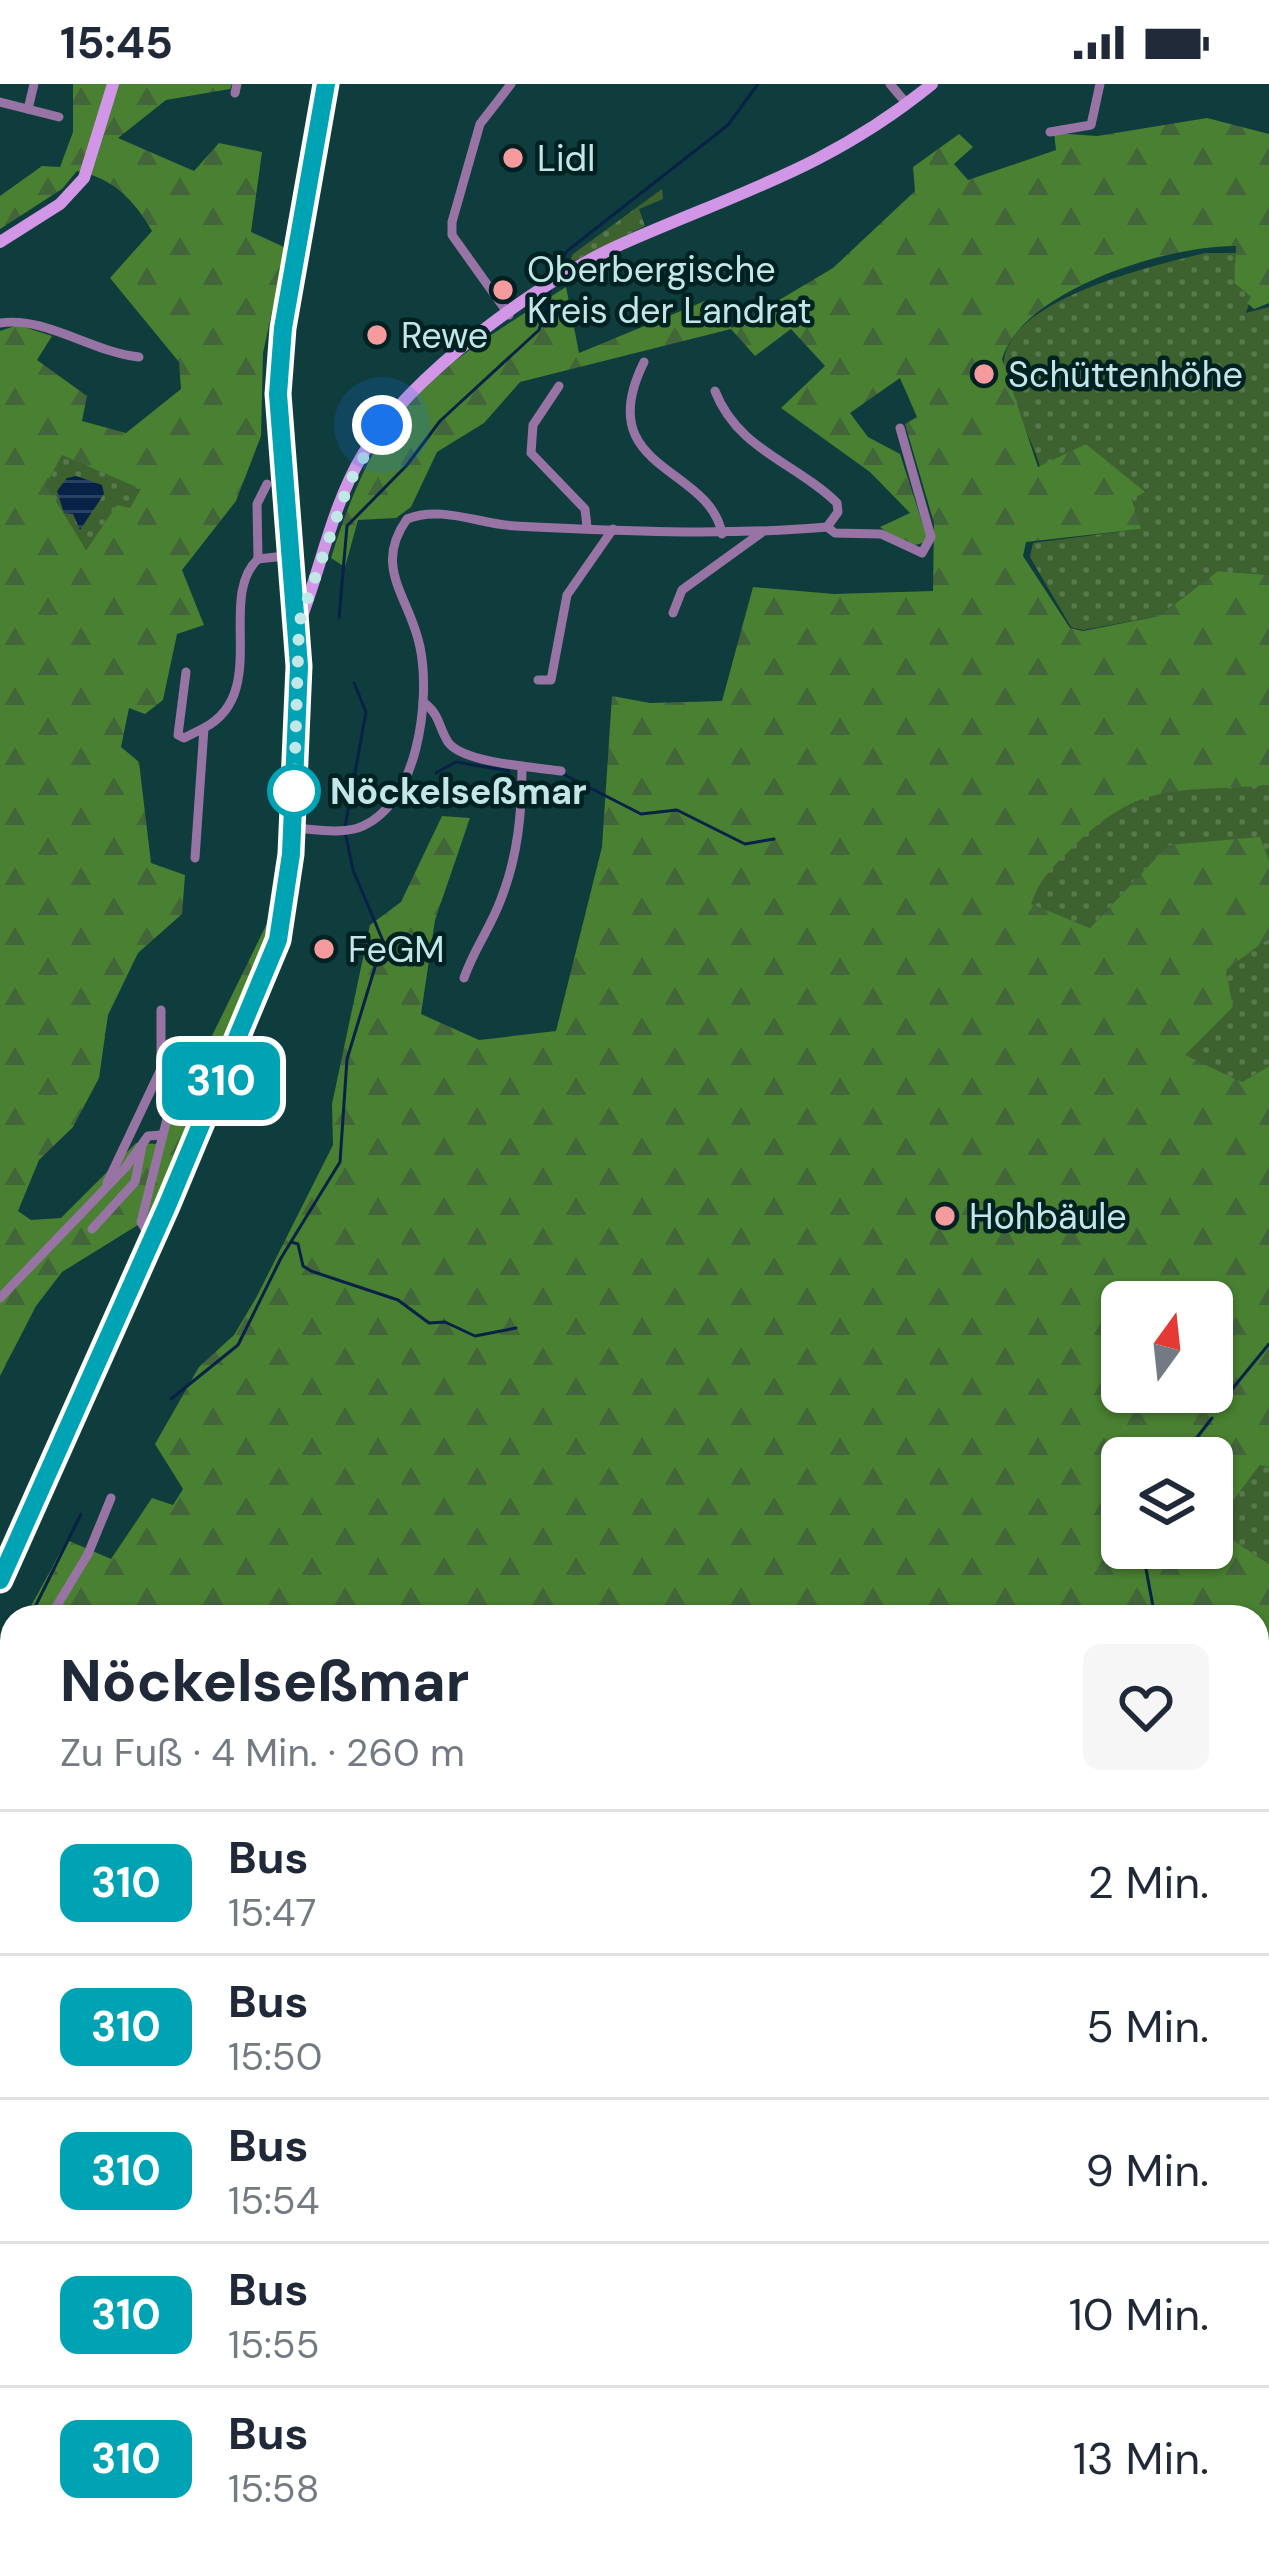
<!DOCTYPE html>
<html lang="de">
<head>
<meta charset="utf-8">
<style>
  body { margin:0; font-family:"DM Sans",sans-serif; background:#f6f6f7; color:#1f2937; height:100vh; display:flex; flex-direction:column; font-size:45px; white-space:nowrap }
  * { box-sizing:border-box; margin:0 }
  p { font-size:39px; color:#747a83 }
  .icon { flex:none; width:66px; height:66px; fill:none; stroke:currentColor; stroke-width:2; stroke-linecap:round; stroke-linejoin:round }
  .map { position:relative; flex:1; overflow:hidden }
  .drawer { position:absolute; left:0px; top:1521px; width:1269px; height:951px; display:flex; flex-direction:column; background:#fff; border-radius:36px 36px 0 0; box-shadow:0 3px 9px #0004 }
  .drawer>* { flex:none }
  .badge { padding:0 24px; border-radius:18px; font-size:42px; line-height:78px }
  .needle { width:78px; rotate:15deg }
  .buttons { position:absolute; left:1101px; top:1197px; display:grid; gap:24px }
  .buttons a { display:grid; place-items:center; width:132px; height:132px; border-radius:18px; background:#fff; box-shadow:0 3px 9px #0004; font-size:60px }
  .you { position:absolute; width:60px; height:60px; margin:-30px; border:9px solid #fff; border-radius:50%; background:#1a73e8; box-shadow:0 0 0 18px #1a73e833 }
  .map>.badge { position:absolute; translate:-50% -50%; box-shadow:0 0 0 6px #fff }
  .round { display:grid; place-items:center; flex:none; width:126px; height:126px; border-radius:18px; background:#f6f6f7 }
  .headline { display:flex; align-items:center; justify-content:space-between; height:204px; padding:0 60px }
  h1 { font-size:57px; font-weight:800; line-height:90px }
  ul { padding:0; list-style:none }
  li { display:flex; align-items:center; gap:36px; height:144px; padding:0 60px; border-top:3px solid #e0e1e3 }
  li div { flex:1 }
  li b { display:block; font-size:45px }
  li em { font-style:normal }
  li .badge { min-width:132px; font-weight:700; text-align:center }
  .status { display:flex; justify-content:space-between; align-items:center; height:84px; padding:0 60px; background:#fff; direction:ltr }
  .status svg { height:33px; fill:currentColor }
  .map>svg:first-child { display:block }
  .grass { fill:url(#grass-dots) }
  .forest { fill:url(#forest-firs); fill-rule:evenodd }
  .water { fill:url(#water-rules) }
  .lines { fill:none; stroke-linecap:round; stroke-linejoin:round }
  .stream { stroke:#082247; stroke-width:3 }
  .street { stroke:#9874a5; stroke-width:9 }
  .secondary { stroke:#d196e5; stroke-width:12 }
  .line-casing { stroke:#fff; stroke-width:27 }
  .line { stroke:#00a3b4; stroke-width:18 }
  .walk { stroke:#c1e7e7; stroke-width:12; stroke-dasharray:0 21.6 }
  .poi-dot { fill:#f59b9e; stroke:#002122; stroke-width:4.5 }
  .stop-dot { fill:#fff; stroke:#00a3b4; stroke-width:6 }
  .labels { text-anchor:middle; dominant-baseline:central; stroke-width:9; stroke-linejoin:round; paint-order:stroke }
  .poi-label { font-size:36px; fill:#c1e7e7; stroke:#002122; text-anchor:start }
  .stop-label { font-size:36px; font-weight:bold; fill:#c1e7e7; stroke:#002122; text-anchor:start }
</style>
</head>
<body>
<div class="status"><b>15:45</b><svg viewBox="0 0 49 12"><path d="M0 12V9h3v3zM5 12V6h3v6zM10 12V3h3v9zM15 12V0h3v12zM26 1h20v11H26zM47 4h2v5h-2z"/></svg></div>
<div class="map">
<svg width="1269" height="2470" viewBox="0 0 1269 2470">
  <defs>
    <pattern id="grass-dots" width="8" height="8" patternUnits="userSpaceOnUse" patternTransform="scale(3)"><rect width="8" height="8" fill="#3e622f"/><path d="M2 2h.1M6 6h.1" fill="none" stroke="#58784d" stroke-width="1.8" stroke-linecap="round"/></pattern>
    <pattern id="forest-firs" width="22" height="20" patternUnits="userSpaceOnUse" patternTransform="scale(3)"><rect width="22" height="20" fill="#498031"/><path d="M5 1l3.5 6h-7zM16 11l3.5 6h-7z" fill="#42653a"/></pattern>
    <pattern id="water-rules" width="6" height="5" patternUnits="userSpaceOnUse" patternTransform="scale(3)"><rect width="6" height="5" fill="#082247"/><path d="M0 2.5h6" fill="none" stroke="#2a4262"/></pattern>
  </defs>
  <rect width="100%" height="100%" fill="#0f3c3d"/>
  <g class="grass">
    <polygon points="662,105 663,115 639,125 645,142 568,180 573,170"/>
    <path d="M1205,169H1236L1234,199L1251,213L1246,229L1269,223V491L1218,487L1159,532L1083,546L1071,543L1030,473L1033,459L1140,445L1132,414L1144,408L1086,360L1040,383C1033,354 1000,303 1004,276C1011,214 1156,181 1205,169Z"/>
    <polygon points="62,370 142,405 130,425 117,422 85,467 46,401"/>
    <path d="M1269,701V778L1168,761L1090,844L1030,821C1045,781 1097,725 1139,712C1178,700 1229,704 1269,701Z"/>
    <polygon points="1269,854 1269,982 1242,998 1184,971 1233,923 1225,886"/>
    <polygon points="1261,1380 1269,1383 1269,1480 1212,1443"/>
  </g>
  <g class="forest">
    <path d="M73,0H232L230,5L166,16L118,54L194,87L219,59L262,68L251,148L286,164L263,269L261,352L236,417L182,486L204,541L177,550L163,616L145,630L129,624L121,663L139,678L151,779L185,791L182,830L138,869L108,931L99,994L73,1043L39,1076L18,1127L31,1136L61,1134L136,1059L159,1060L277,819L268,866L154,1131L62,1188L36,1222L0,1292V247L18,241L52,252L37,276L87,312L82,337L126,349L181,305L179,278L110,194L152,147C134,116 113,94 77,87L62,105L0,145V112L42,82L60,83L73,48ZM62,371L141,405L130,424L117,421L86,466L46,401Z"/>
    <path d="M1207,34L1269,50V219L1254,225L1247,219L1251,213L1234,199L1236,162C1170,161 1023,205 1002,275L1038,383L1086,360L1145,408L1132,415L1141,445L1026,458L1023,472L1070,544L1083,547L1159,532L1218,487L1269,491V701C1176,709 1139,695 1069,767C1051,784 1039,797 1031,820L1090,844L1168,761L1260,753L1269,777V854L1226,886L1233,923L1185,971L1242,998L1269,982V1383L1260,1381L1213,1443L1269,1480V1974L1257,1992V1533H25L67,1456L111,1475L152,1414L173,1421L183,1405L155,1360L199,1283L234,1251L256,1214L333,1061L332,1020L370,841L401,818L442,732L470,734L435,836L421,930L479,956L556,947L602,763L612,612L650,619L722,617L753,503L834,510L933,507L934,439L905,340L917,333L900,294L850,329L868,353L900,370L928,456C909,468 896,456 880,443L910,429L870,388L781,324L825,282L791,245L755,272L731,245L520,298L484,339L437,368L411,423L396,434L358,436L345,483L331,474C344,431 365,376 392,339C433,283 508,240 566,203L579,269L705,217L732,244L833,184L915,107L913,83L959,50L973,63L954,80L968,96L1056,66L1054,49L1097,52ZM1122,1218H1212V1308H1122ZM1122,1374H1212V1464H1122Z"/>
    <polygon points="12,1552 12,1881 0,1879 0,1569"/>
    <path d="M12,2046V2168C0,2135 0,2077 12,2046Z"/>
    <polygon points="1269,2046 1269,2293 1257,2286 1257,2059"/>
    <polygon points="790,2460 928,2460 932,2470 784,2470"/>
  </g>
  <polygon class="water" points="76,392 102,401 104,410 80,446 73,430 64,429 57,407 67,394"/>
  <g class="lines">
    <g class="stream">
      <polyline points="555,189 567,167 728,41 758,0"/>
      <polyline points="339,534 347,442 407,381 440,337 539,246 551,204"/>
      <polyline points="436,689 456,678 509,687"/>
      <polyline points="561,689 641,730 677,726 745,760 774,755"/>
      <polyline points="345,743 366,628 354,599"/>
      <polyline points="291,1158 298,1160 303,1182 311,1187 398,1216 429,1239 445,1238 475,1252 516,1244"/>
      <polyline points="171,1315 238,1261 281,1174 340,1078 347,975 383,857 353,786 346,752"/>
      <polyline points="1219,1321 1269,1260"/>
      <polyline points="1181,1374 1212,1334"/>
      <polyline points="1152,1464 1146,1485 1155,1533"/>
      <polyline points="30,1533 81,1430"/>
      <polyline points="4,1577 12,1563"/>
      <polyline points="1257,1878 1269,1907"/>
      <polyline points="1257,2053 1269,2027"/>
      <polyline points="1010,2461 1014,2470"/>
      <polyline points="930,2468 933,2470"/>
    </g>
    <g class="street">
      <polyline points="890,0 907,20"/>
      <polyline points="235,9 237,0"/>
      <polyline points="0,18 59,33"/>
      <polyline points="28,25 34,0"/>
      <polyline points="1050,48 1091,41 1100,0"/>
      <polyline points="509,231 452,151 452,138 480,40 511,0"/>
      <path d="M0,239C46,232 91,268 139,273"/>
      <path d="M644,278C590,387 710,381 722,450"/>
      <polyline points="559,302 533,341 531,369 585,425 587,443"/>
      <path d="M715,307C738,366 795,378 837,419L838,428L827,443"/>
      <polyline points="267,400 257,420 258,475 294,471"/>
      <polyline points="673,529 682,506 761,449"/>
      <polyline points="186,588 178,651 184,654 204,644"/>
      <polyline points="538,596 551,596 567,511 613,445"/>
      <path d="M423,618C440,630 438,642 448,658C462,679 535,683 561,687"/>
      <path d="M293,744C313,745 338,750 358,744C418,723 431,616 420,563C410,513 372,484 407,435C441,421 479,440 515,442C619,447 723,452 827,443L835,449L881,450L922,469L931,453L900,344"/>
      <path d="M195,774L204,644C271,609 216,514 258,475"/>
      <path d="M464,894C474,865 491,843 501,815C518,772 522,728 522,682"/>
      <polyline points="107,1099 161,985 161,926"/>
      <polyline points="92,1145 135,1098 142,1062"/>
      <polyline points="152,1157 141,1138 172,1015 191,981"/>
      <polyline points="0,1214 125,1084 148,1052 161,1051"/>
      <polyline points="50,1533 88,1470 111,1414"/>
      <polyline points="0,1580 12,1586"/>
      <polyline points="1257,2090 1269,2075"/>
      <polyline points="0,2288 12,2322"/>
      <polyline points="77,2460 82,2470"/>
      <polyline points="309,2460 309,2470"/>
      <polyline points="616,2470 630,2460"/>
      <polyline points="1026,2470 1028,2460"/>
    </g>
    <g class="secondary">
      <polyline points="0,158 60,120 84,94 113,0"/>
      <path d="M302,532C322,479 333,420 363,370C410,291 540,196 624,159C740,108 830,83 932,0"/>
      <polyline points="0,1496 167,1122 277,856 291,771 299,582 278,310 283,244 325,0"/>
    </g>
  </g>
  <g class="lines">
    <defs>
      <polyline id="line" points="0,1496 167,1122 278,856 291,770 299,582 278,310 283,244 326,0"/>
    </defs>
    <use href="#line" class="line-casing"/>
    <use href="#line" class="line"/>
    <polyline class="walk" points="294,707 299,539 349,399 382,341"/>
  </g>
  <g class="poi-dot">
    <circle cx="513" cy="74" r="12"/>
    <circle cx="503" cy="206" r="12"/>
    <circle cx="377" cy="251" r="12"/>
    <circle cx="984" cy="290" r="12"/>
    <circle cx="324" cy="865" r="12"/>
    <circle cx="945" cy="1132" r="12"/>
  </g>
  <circle class="stop-dot" cx="294" cy="707" r="24"/>
  <g class="labels">
    <g class="poi-label">
      <text x="537" y="74">Lidl</text>
      <text x="527" y="185">Oberbergische<tspan x="527" dy="41">Kreis der Landrat</tspan></text>
      <text x="401" y="251">Rewe</text>
      <text x="1008" y="290">Schüttenhöhe</text>
      <text x="348" y="865">FeGM</text>
      <text x="969" y="1132">Hohbäule</text>
    </g>
    <g class="stop-label">
      <text x="330" y="707">Nöckelseßmar</text>
    </g>
  </g>
</svg>
<div class="buttons">
<a><svg class="needle" viewBox="-14 -14 28 28"><path d="M0-13l5 13h-10z" fill="#e53935"/><path d="M0 13l5-13h-10z" fill="#747a83"/></svg></a>
<a><svg class="icon" aria-label="layers" viewBox="0 0 24 24"><path d="M12 4l9 5-9 5-9-5zM3 14l9 5 9-5"/></svg></a>
</div>
<div class="you" style="left:382px;top:341px"></div>
<b class="badge" style="left:221px;top:997px;background:#00a3b4;color:#fff">310</b>
<section class="drawer">
<div class="headline"><div><h1>Nöckelseßmar</h1><p>Zu Fuß · 4 Min. · 260 m</p></div><a class="round"><svg class="icon" aria-label="heart" viewBox="0 0 24 24"><path d="M12 20l-8-8c-3-5 5-10 8-4 3-6 11-1 8 4z"/></svg></a></div>
<ul>
<li><span class="badge" style="background:#00a3b4;color:#fff">310</span><div><b>Bus</b><p>15:47</p></div><em>2 Min.</em></li>
<li><span class="badge" style="background:#00a3b4;color:#fff">310</span><div><b>Bus</b><p>15:50</p></div><em>5 Min.</em></li>
<li><span class="badge" style="background:#00a3b4;color:#fff">310</span><div><b>Bus</b><p>15:54</p></div><em>9 Min.</em></li>
<li><span class="badge" style="background:#00a3b4;color:#fff">310</span><div><b>Bus</b><p>15:55</p></div><em>10 Min.</em></li>
<li><span class="badge" style="background:#00a3b4;color:#fff">310</span><div><b>Bus</b><p>15:58</p></div><em>13 Min.</em></li>
</ul>
</section>
</div>
</body>
</html>
